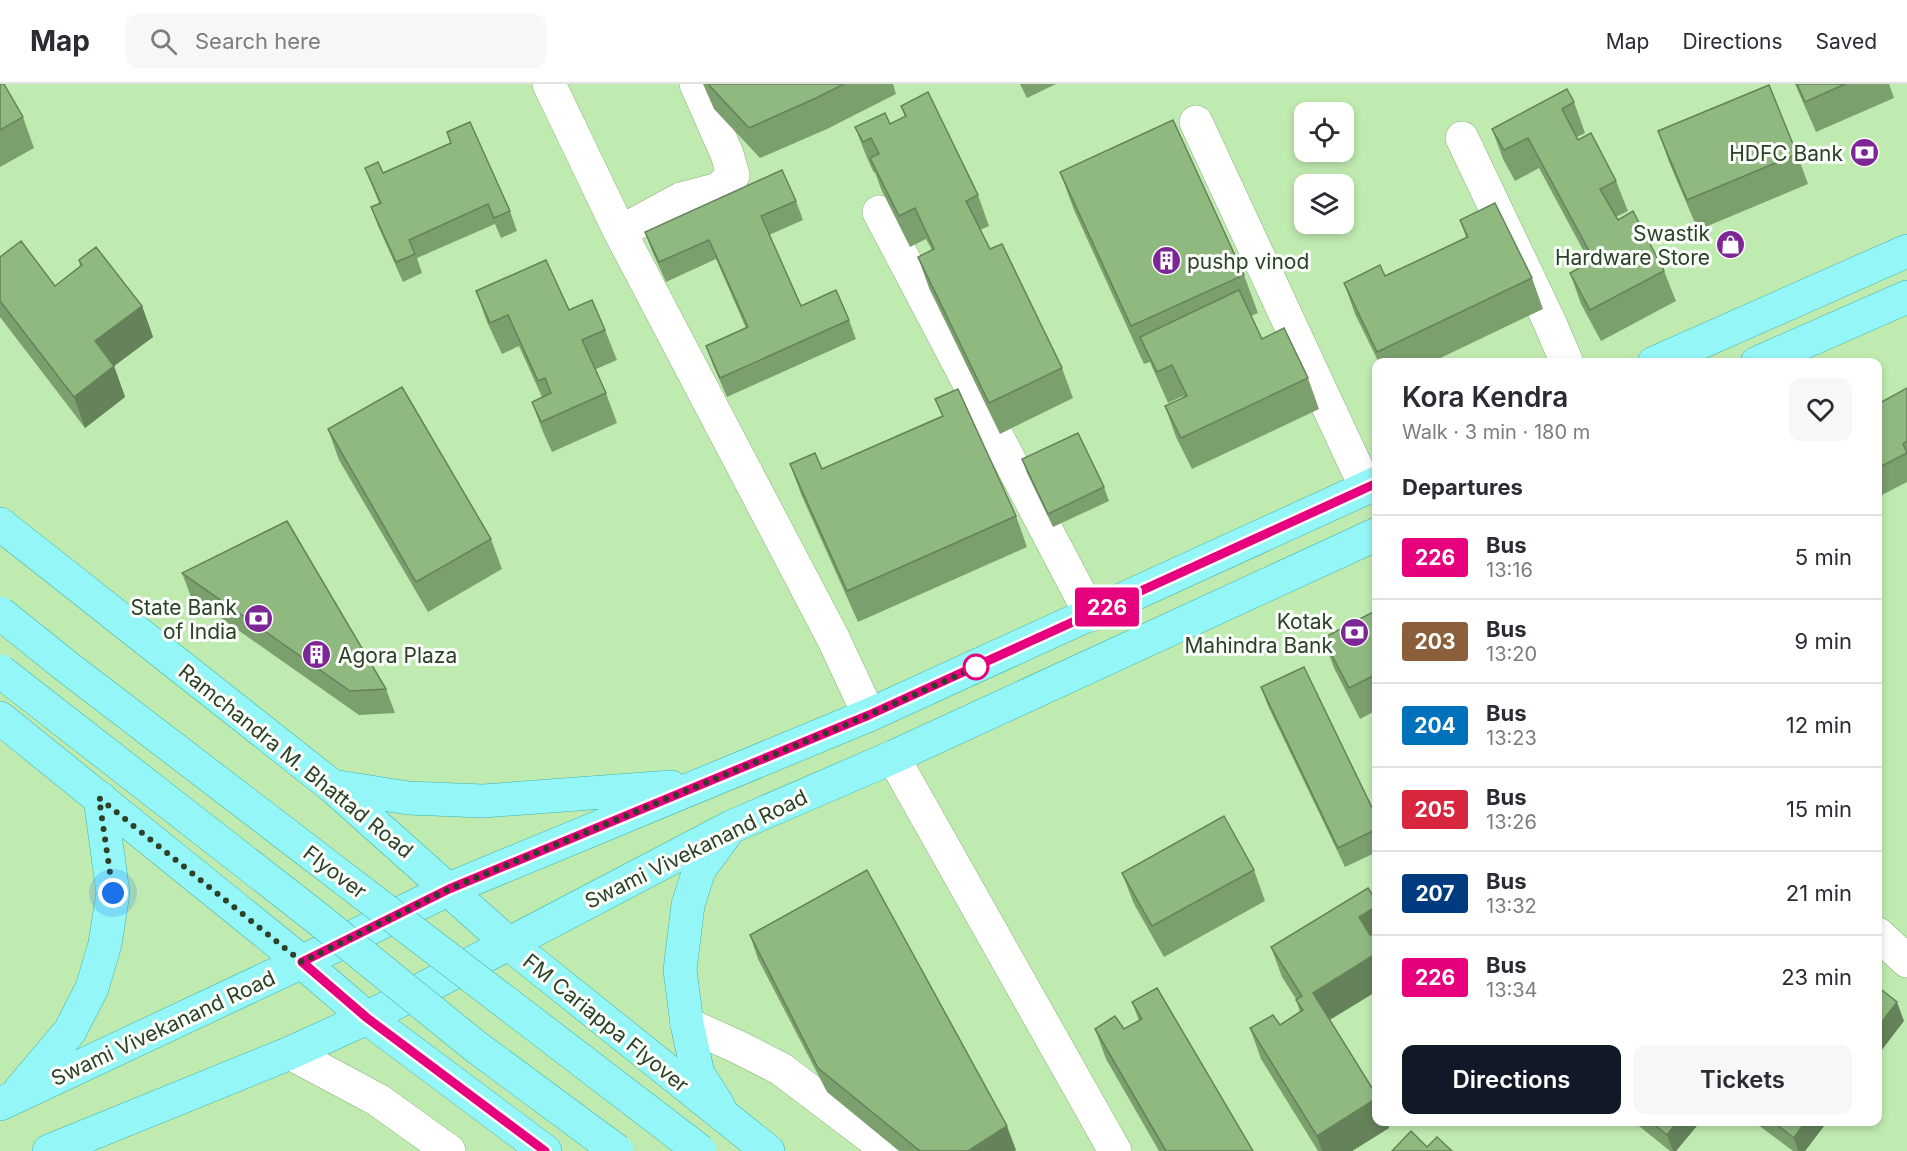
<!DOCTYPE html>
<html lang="en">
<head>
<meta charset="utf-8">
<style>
  body { margin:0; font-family:Inter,sans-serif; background:#f7f7f7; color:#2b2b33; height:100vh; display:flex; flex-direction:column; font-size:22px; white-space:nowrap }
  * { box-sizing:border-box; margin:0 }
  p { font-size:20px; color:#7c7c81 }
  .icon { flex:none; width:33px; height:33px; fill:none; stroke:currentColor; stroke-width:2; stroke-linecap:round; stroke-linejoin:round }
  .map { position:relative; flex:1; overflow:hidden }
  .panel { position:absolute; left:1372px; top:274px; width:510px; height:768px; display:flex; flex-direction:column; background:#fff; border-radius:12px; box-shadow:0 3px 9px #0003 }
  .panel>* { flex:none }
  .badge { padding:0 12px; border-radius:4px; font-size:21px; line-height:39px }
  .controls { position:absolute; left:1294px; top:18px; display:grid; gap:12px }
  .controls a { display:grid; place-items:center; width:60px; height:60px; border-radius:12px; background:#fff; box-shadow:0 3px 9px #0003; font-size:30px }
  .you { position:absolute; width:30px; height:30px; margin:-15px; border:4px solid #fff; border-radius:50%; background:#1a73e8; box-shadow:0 0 0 9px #1a73e833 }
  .map>.badge { position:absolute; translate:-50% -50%; box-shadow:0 0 0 3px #fff }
  h2 { padding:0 30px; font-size:22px; line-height:54px }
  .round { display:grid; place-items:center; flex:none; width:63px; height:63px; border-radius:12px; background:#f7f7f7 }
  .overview { display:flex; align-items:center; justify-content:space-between; height:102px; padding:0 30px }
  h1 { font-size:28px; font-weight:600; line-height:45px }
  .button { display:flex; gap:12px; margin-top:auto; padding:12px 30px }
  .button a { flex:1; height:69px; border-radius:12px; background:#111827; color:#fff; font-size:24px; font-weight:600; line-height:69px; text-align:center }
  .button a+a { background:#f7f7f7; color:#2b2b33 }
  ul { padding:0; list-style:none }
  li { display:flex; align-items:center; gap:18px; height:84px; padding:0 30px; border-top:2px solid #e1e1e2 }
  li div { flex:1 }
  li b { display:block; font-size:22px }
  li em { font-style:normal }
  li .badge { min-width:66px; font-weight:700; text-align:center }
  header { display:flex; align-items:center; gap:36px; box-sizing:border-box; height:84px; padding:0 30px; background:#fff; border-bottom:2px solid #e1e1e2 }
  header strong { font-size:28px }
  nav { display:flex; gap:33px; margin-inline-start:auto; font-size:21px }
  .search { width:420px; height:54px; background:#f7f7f7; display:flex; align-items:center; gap:15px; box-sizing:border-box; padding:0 21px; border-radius:12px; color:#7c7c81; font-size:22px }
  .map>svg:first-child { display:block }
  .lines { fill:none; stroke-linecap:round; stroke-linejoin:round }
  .minor-casing { stroke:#88b178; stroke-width:34 }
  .major-casing { stroke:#43b2ac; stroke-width:34 }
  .minor { stroke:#fff; stroke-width:33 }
  .major { stroke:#95f6f8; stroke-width:33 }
  .major-bridge-casing { stroke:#43b2ac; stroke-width:34; stroke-linecap:butt }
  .major-bridge { stroke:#95f6f8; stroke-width:33 }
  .wall { fill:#7c9f6e }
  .shaded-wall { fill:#65825a }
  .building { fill:#90b980; stroke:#65825a; stroke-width:1.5 }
  .line-casing { stroke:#fff; stroke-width:14 }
  .line { stroke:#e6007e; stroke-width:9 }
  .walk { stroke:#2e4028; stroke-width:6; stroke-dasharray:0 10.8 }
  .stop-dot { fill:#fff; stroke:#e6007e; stroke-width:3 }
  .labels { text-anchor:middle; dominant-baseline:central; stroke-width:6; stroke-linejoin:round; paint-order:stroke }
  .poi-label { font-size:21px; fill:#2e4028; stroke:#fbfff9; text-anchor:end }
  .street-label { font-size:21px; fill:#2e4028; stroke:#fbfff9 }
</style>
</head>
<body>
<header>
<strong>Map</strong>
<div class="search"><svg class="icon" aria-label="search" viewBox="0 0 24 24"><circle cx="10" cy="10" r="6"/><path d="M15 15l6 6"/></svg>Search here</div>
<nav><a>Map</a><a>Directions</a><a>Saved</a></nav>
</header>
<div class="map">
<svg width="1907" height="1067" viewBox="0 0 1907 1067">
  <rect width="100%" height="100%" fill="#c0ebb0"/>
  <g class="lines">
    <defs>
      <g id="minor">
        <polyline points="549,0 620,148 833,554 869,631"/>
        <polyline points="1196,38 1366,404"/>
        <polyline points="1462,54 1550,239 1567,279"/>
        <polyline points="879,128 1091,531"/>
        <polyline points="620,148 681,115 719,105 733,91 727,70 696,0"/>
        <polyline points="893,673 1115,1067"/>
        <polyline points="1878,850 1907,877"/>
        <polyline points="687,940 740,964 781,985 889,1067"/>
        <polyline points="290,969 378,1016 449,1067"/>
      </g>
      <g id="major">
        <polyline points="1654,279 1907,167"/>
        <polyline points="1757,279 1907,213"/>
        <polyline points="0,440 332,702 508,859 768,1067"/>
        <polyline points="0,634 302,878 367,934 545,1067"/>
        <polyline points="332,702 408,714 483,717 671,703"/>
        <polyline points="21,1005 70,947 92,904 105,860 113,809 100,714"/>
        <polyline points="0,1020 302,878 449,805 869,631 1377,399"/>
        <polyline points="718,1021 698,990 687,940 680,886 688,821 699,786 724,752"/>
        <polyline points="49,1067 290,969 367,934 731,743 893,673 1377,450"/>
      </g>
    </defs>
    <use href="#minor" class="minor-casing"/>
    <use href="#major" class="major-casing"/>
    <use href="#minor" class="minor"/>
    <use href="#major" class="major"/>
    <defs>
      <g id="major-bridge">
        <polyline points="0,529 66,582 700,1067"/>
        <polyline points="0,587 317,834 475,962 617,1067"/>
      </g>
    </defs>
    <use href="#major-bridge" class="major-bridge-casing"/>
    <use href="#major-bridge" class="major-bridge"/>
  </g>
  <g class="wall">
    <polygon points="0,0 23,33 34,64 0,83"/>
    <polygon points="703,0 893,0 896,10 827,45 760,74 714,25"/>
    <polygon points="1020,0 1056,0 1027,14"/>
    <polygon points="1795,0 1889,0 1894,14 1816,48"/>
    <polygon points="1574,18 1585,49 1577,53 1578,56 1616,97 1628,127 1616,133 1664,187 1676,217 1601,257 1581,220 1570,189 1590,179 1539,84 1515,97 1503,75 1492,45"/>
    <polygon points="901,22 978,111 989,142 980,146 990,165 1062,284 1073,314 1000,350 929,204 918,173 932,166 926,155 910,163 881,105 875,88 874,89 867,74 855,43 890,40 905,33"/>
    <polygon points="1658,47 1797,70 1808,100 1698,146 1669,78"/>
    <polygon points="447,48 510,127 517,147 501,154 495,140 417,174 422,189 403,198 378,142 371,123 379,119 365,84 383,89 450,59"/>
    <polygon points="1060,88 1244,191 1258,229 1251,232 1262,255 1308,294 1319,325 1192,385 1176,353 1165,322 1184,314 1183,312 1168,319 1150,278 1144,280 1074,126"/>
    <polygon points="796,117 803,136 769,151 801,222 849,236 856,255 727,313 713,281 706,262 746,244 716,175 666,198 652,167 645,148"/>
    <polygon points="1460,136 1532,194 1543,225 1430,279 1379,279 1355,230 1344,199 1385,192 1466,153"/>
    <polygon points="0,173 55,202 80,182 79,176 142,222 153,253 114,282 125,313 85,344 0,233"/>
    <polygon points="476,207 569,226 605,246 617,276 596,285 606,309 617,339 552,368 543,348 532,318 542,313 519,262 502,270 487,238"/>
    <polygon points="1907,304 1907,398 1878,413 1878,320"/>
    <polygon points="935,315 1016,432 1027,463 858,538 801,410 790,380 822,385 942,332"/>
    <polygon points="328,345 491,455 502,485 428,528 339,376"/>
    <polygon points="1022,375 1104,403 1109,417 1053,443 1027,389"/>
    <polygon points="182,489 386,605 395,629 359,631 191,513"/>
    <polygon points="1377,526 1377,626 1360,635 1334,584 1323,554"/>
    <polygon points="1261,603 1377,734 1377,768 1345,783 1268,622"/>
    <polygon points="1254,786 1265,817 1164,873 1134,820 1122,789"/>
    <polygon points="750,851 1016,1066 1014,1067 899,1067 827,1008 758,875"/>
    <polygon points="1271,863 1377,907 1330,936 1377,1038 1387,1038 1389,1044 1352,1067 1318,1067 1261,975 1250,944 1280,941 1300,928 1296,915 1282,893"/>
    <polygon points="1132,918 1253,1067 1159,1067 1106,975 1095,945 1124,945 1139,937"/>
    <polygon points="1634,1038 1700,1038 1676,1067 1670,1067"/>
    <polygon points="1754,1038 1827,1038 1805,1067 1793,1067"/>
  </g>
  <g class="shaded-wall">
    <polygon points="142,222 153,253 114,282 125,313 85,344 74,313 95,257"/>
    <polygon points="1377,822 1377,860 1370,864 1359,833"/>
    <polygon points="1377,869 1377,907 1324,939 1313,909"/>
    <polygon points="1897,918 1904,937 1878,971 1878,943"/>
    <polygon points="1377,1014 1377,1038 1387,1038 1389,1044 1352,1067 1322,1067 1317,1052"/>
    <polygon points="1677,1038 1700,1038 1676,1067 1673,1067 1667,1051"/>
    <polygon points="1805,1038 1827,1038 1805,1067 1798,1067 1794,1054"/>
    <polygon points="1007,1042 1016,1066 1014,1067 968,1067"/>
  </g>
  <g class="building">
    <polygon points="0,0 4,0 23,33 0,46"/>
    <polygon points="708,0 844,0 816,14 749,44"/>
    <polygon points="1797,0 1845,0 1805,18"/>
    <polygon points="1769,1 1797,70 1687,116 1658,47"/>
    <polygon points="1567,5 1574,18 1562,25 1578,56 1591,49 1616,97 1600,105 1618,136 1633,127 1664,187 1590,226 1570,189 1594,176 1574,139 1528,54 1504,66 1492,45"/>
    <polygon points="928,8 978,111 966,117 990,165 1002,160 1062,284 989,319 918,173 934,165 915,124 899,132 870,74 879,70 871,54 863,58 855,43 885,29 890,40 906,32 901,22"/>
    <polygon points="1173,36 1244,191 1131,242 1060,88"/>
    <polygon points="470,38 510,127 494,134 488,120 409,156 415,170 396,178 371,123 381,119 365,84 378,78 383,89 451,59 447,48"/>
    <polygon points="782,86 796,117 761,132 801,222 836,206 849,236 720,294 706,262 748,243 709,156 659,178 645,148"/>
    <polygon points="1495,119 1532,194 1377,268 1344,199 1380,181 1385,192 1468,153 1460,136"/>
    <polygon points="21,157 55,202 82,181 79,176 96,163 142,222 95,257 114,282 74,313 0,217 0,173"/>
    <polygon points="546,176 569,226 592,216 605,246 582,256 606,309 541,338 532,318 551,309 545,294 538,297 508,231 490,239 476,207"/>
    <polygon points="1239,206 1262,255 1284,244 1308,294 1181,354 1165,322 1187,312 1172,281 1157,288 1140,253"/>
    <polygon points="402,303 491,455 416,498 328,345"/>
    <polygon points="1907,304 1907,357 1903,360 1907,369 1878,384 1878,320"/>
    <polygon points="958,305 1016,432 847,507 790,380 815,369 822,385 943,332 935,315"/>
    <polygon points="1078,349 1104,403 1048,430 1022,375"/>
    <polygon points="287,437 386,605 350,607 182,489"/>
    <polygon points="1377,526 1377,590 1349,604 1323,554"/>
    <polygon points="1304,583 1377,734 1377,745 1338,764 1261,603"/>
    <polygon points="1224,732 1254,786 1152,842 1122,789"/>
    <polygon points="867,786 1007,1042 968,1067 920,1067 818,984 750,851"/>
    <polygon points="1368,804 1377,818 1377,822 1359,833 1370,851 1377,847 1377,869 1313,909 1377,1012 1377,1014 1317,1052 1250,944 1273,931 1280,941 1303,926 1296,916 1302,912 1271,863"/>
    <polygon points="1878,903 1897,918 1878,943"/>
    <polygon points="1157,904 1253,1067 1166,1067 1095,945 1115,932 1124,945 1142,935 1132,918"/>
    <polygon points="1651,1038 1677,1038 1667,1051"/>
    <polygon points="1773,1038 1805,1038 1794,1054"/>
    <polygon points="1411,1047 1427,1063 1437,1053 1452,1067 1392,1067"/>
  </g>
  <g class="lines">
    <defs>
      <polyline id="line" points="545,1067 367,934 302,878 449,805 869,631 1377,399"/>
    </defs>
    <use href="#line" class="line-casing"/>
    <use href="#line" class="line"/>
    <polyline class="walk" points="113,809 99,714 302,878 449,805 869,631 976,583"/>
  </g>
  <defs>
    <symbol id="bank-disc" viewBox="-11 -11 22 22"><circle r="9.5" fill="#7d2796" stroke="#fbfff9"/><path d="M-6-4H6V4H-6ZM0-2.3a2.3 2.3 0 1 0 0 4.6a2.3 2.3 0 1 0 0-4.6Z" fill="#fff"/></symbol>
    <symbol id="shop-disc" viewBox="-11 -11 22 22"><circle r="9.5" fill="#7d2796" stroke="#fbfff9"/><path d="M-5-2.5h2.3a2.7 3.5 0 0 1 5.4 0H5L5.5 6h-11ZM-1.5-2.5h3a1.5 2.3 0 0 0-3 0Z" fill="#fff"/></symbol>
    <symbol id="building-disc" viewBox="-11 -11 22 22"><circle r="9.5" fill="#7d2796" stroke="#fbfff9"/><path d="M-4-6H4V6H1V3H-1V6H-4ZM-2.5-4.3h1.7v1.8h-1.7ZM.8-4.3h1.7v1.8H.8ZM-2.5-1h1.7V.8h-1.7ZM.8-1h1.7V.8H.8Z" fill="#fff"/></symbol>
  </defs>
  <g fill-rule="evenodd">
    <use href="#bank-disc" x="1848" y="52" width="33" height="33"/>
    <use href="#shop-disc" x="1714" y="144" width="33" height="33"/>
    <use href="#building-disc" x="1150" y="160" width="33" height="33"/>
    <use href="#bank-disc" x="242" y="518" width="33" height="33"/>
    <use href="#bank-disc" x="1338" y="532" width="33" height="33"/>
    <use href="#building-disc" x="300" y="554" width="33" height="33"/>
  </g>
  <circle class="stop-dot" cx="976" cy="583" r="12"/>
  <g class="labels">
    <g class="poi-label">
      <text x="1843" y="69">HDFC Bank</text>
      <text x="1710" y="149">Swastik<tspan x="1710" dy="24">Hardware Store</tspan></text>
      <text x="1187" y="177" text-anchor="start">pushp vinod</text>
      <text x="237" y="523">State Bank<tspan x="237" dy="24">of India</tspan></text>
      <text x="1333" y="537">Kotak<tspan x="1333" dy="24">Mahindra Bank</tspan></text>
      <text x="338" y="571" text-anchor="start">Agora Plaza</text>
    </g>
    <g class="street-label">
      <text transform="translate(296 677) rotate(39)">Ramchandra M. Bhattad Road</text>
      <text transform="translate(696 765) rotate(-26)">Swami Vivekanand Road</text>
      <text transform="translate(335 788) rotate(37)">Flyover</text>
      <text transform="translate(606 939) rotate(39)">FM Cariappa Flyover</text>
      <text transform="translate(163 944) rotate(-25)">Swami Vivekanand Road</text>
    </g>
  </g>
</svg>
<div class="controls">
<a><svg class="icon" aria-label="locate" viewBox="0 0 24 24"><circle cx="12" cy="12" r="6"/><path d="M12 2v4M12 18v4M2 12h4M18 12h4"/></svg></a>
<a><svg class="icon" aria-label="layers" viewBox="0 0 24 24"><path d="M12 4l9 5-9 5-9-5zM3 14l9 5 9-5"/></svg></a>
</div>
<div class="you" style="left:113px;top:809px"></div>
<b class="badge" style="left:1107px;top:523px;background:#e6007e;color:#fff">226</b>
<section class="panel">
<div class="overview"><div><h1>Kora Kendra</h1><p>Walk · 3 min · 180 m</p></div><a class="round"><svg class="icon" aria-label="heart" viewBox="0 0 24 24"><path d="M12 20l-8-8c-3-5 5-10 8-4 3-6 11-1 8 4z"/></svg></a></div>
<h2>Departures</h2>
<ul>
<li><span class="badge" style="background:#e6007e;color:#fff">226</span><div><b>Bus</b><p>13:16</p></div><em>5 min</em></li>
<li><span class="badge" style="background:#8b5e3c;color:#fff">203</span><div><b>Bus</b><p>13:20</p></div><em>9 min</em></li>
<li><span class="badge" style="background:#0072bc;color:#fff">204</span><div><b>Bus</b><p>13:23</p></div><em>12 min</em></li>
<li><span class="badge" style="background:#d7263d;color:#fff">205</span><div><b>Bus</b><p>13:26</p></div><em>15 min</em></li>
<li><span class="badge" style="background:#003b80;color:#fff">207</span><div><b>Bus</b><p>13:32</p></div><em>21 min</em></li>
<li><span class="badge" style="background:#e6007e;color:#fff">226</span><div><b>Bus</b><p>13:34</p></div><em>23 min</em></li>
</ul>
<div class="button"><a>Directions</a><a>Tickets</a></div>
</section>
</div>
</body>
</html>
